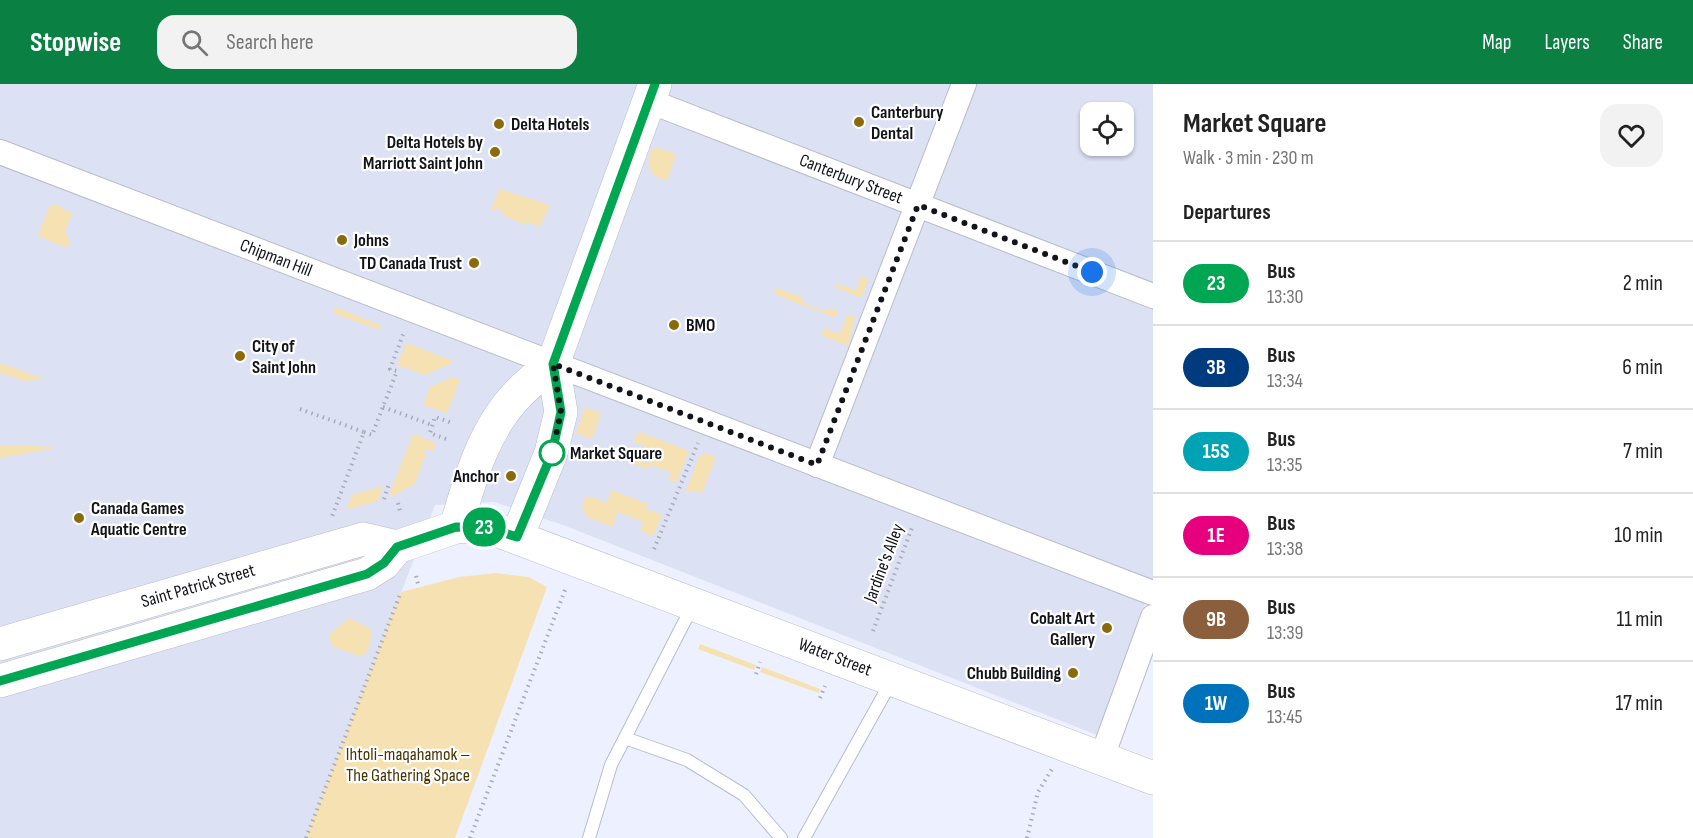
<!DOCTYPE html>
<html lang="en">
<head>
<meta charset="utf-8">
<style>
  body { margin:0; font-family:"Sofia Sans Condensed",sans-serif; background:#f2f2f2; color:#222; height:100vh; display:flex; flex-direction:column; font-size:22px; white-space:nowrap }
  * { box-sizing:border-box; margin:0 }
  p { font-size:20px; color:#767676 }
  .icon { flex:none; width:33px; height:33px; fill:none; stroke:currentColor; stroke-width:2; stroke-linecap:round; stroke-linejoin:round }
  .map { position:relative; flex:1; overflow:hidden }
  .sheet { display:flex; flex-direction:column; background:#fff; width:540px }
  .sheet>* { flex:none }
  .badge { padding:0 12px; border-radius:20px; font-size:21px; line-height:39px }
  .tools { position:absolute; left:1080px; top:18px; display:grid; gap:12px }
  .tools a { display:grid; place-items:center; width:54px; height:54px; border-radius:12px; background:#fff; box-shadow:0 2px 4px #0004; font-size:30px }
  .you { position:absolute; width:30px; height:30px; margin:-15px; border:4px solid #fff; border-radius:50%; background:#1a73e8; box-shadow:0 0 0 9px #1a73e833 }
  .map>.badge { position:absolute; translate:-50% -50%; box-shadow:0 0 0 3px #fff }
  h2 { padding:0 30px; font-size:22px; line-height:54px }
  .round { display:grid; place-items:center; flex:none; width:63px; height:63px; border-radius:18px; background:#f2f2f2 }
  .head { display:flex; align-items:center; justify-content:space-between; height:102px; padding:0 30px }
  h1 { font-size:28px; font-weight:700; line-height:45px }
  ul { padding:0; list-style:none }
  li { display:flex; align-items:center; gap:18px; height:84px; padding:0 30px; border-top:2px solid #e0e0e0 }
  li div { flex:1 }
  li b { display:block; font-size:22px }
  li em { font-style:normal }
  li .badge { min-width:66px; font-weight:700; text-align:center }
  header { display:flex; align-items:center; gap:36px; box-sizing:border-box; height:84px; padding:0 30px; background:#0b8043; color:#fff }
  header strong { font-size:28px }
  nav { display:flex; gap:33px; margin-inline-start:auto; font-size:21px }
  .search { width:420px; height:54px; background:#f2f2f2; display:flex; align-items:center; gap:15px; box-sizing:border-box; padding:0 21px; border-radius:18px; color:#767676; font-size:22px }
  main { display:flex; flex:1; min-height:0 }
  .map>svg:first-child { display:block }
  .built { fill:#dde1f4; fill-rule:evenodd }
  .green { fill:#f6e1b3 }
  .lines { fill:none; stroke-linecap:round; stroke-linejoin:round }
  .lane-casing { stroke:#b8bccc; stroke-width:14 }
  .street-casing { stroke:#b8bccc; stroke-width:26 }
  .secondary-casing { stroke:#b8bccc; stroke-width:34 }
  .path { stroke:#a8abb6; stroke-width:4; stroke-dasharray:1.5 4.5; stroke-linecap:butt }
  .lane { stroke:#fff; stroke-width:12 }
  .street { stroke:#fff; stroke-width:24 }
  .secondary { stroke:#fff; stroke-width:33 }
  .line-casing { stroke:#fff; stroke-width:14 }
  .line { stroke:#00a651; stroke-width:9 }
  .walk { stroke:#121419; stroke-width:6; stroke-dasharray:0 10.8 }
  .poi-dot { fill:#8b6a0b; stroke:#fff; stroke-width:2 }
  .stop-dot { fill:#fff; stroke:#00a651; stroke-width:3 }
  .labels { text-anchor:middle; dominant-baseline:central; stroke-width:4.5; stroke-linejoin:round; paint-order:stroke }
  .poi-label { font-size:18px; font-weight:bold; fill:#121419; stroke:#fff; text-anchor:start }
  .street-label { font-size:18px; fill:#121419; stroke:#fff }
  .stop-label { font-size:18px; font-weight:bold; fill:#121419; stroke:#fff; text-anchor:start }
  .park-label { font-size:18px; fill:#473401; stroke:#fff }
</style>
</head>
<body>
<header>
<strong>Stopwise</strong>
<div class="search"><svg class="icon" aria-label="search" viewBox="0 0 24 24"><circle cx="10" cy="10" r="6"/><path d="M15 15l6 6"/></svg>Search here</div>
<nav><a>Map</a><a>Layers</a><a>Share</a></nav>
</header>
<main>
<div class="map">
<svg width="1153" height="754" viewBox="0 0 1153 754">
  <rect width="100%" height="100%" fill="#edf1ff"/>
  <path class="built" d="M0,0H1153V498L1097,651L563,441L494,418L435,421L306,754H0ZM1090,28H1124V62H1090Z"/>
  <g class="green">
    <path d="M656,63L676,70L667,97L653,91C648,81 645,70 656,63Z"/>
    <polygon points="499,105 547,120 549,123 540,143 527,138 526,141 502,131 503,128 496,124 494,127 491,126"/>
    <polygon points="56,120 72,130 65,148 70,157 67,164 38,152 49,123"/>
    <polygon points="861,192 869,195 861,214 836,204 834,199 856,206"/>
    <polygon points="776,204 802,213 805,220 824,227 830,224 838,227 835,234 774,210"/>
    <polygon points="335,223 382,242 380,246 337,231 333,227"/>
    <polygon points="847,230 855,233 848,262 821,251 824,244 840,250"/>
    <polygon points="406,259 453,277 452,279 425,291 397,281"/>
    <polygon points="0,279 45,295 25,297 0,289"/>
    <polygon points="453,293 460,296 447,329 423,321 430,303"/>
    <polygon points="585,323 601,329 592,355 576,349"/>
    <polygon points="639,348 689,367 676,399 669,396 671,388 650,381 648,385 630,379 627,383 631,374 648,380 651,378 655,366 633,358"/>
    <polygon points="413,350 436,359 433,367 423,365 426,369 415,400 388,414"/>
    <polygon points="0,361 60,363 0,374"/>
    <polygon points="705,369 716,373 702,409 693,406 692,409 686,406 700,371"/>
    <polygon points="383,402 378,417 346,426 352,411"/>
    <polygon points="612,406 648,420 646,425 662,431 654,450 650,452 640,445 644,438 617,428 613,443 587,433 582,423 585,414 590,412 606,419"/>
    <polygon points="495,489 529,493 547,503 455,754 306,754 401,508 459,493"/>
    <polygon points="349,534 371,545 370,562 362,573 332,562 329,551"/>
    <polygon points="700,560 756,581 754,586 698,565"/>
    <polygon points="762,583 820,605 819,609 760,588"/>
  </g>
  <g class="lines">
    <defs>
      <g id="lane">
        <polyline points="625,654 687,676 744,711 781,754"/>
        <polyline points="589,754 611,681 693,521"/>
        <polyline points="804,754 891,598"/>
      </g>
      <g id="street">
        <polyline points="649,17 1153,212"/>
        <polyline points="0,68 1153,509"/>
        <polyline points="817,381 964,0"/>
        <polyline points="1102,673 1153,533"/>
      </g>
      <g id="secondary">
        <path d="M456,443C470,396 483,346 518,310C528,299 541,290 553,280L655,0"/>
        <polyline points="517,453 551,369 561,328 553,280"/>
        <polyline points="0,560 363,455 397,463"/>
        <polyline points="0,597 367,490 384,479 397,463 456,443 474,442 502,448 1153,694"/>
      </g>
    </defs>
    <use href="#lane" class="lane-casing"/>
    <use href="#street" class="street-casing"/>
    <use href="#secondary" class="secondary-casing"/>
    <g class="path">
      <polyline points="383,323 432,341"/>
      <polyline points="300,325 364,348 331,435"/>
      <polyline points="364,348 372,351 397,287 390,285 404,248"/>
      <polyline points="446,355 430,349 435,333 452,339"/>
      <polyline points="384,415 389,400"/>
      <polyline points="398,419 400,427"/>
      <polyline points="654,465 698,359"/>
      <polyline points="416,492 418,500"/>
      <polyline points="873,547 913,441"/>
      <polyline points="756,590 760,578"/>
      <polyline points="820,614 825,602"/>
      <polyline points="306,754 401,508"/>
      <polyline points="470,754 565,506"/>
      <polyline points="1027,754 1038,708 1052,685"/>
    </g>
    <use href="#lane" class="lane"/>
    <use href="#street" class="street"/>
    <use href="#secondary" class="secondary"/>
  </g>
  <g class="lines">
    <defs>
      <polyline id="line" points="0,597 367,490 384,479 397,463 456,443 488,444 517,453 552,369 561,328 553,280 655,0"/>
    </defs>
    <use href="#line" class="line-casing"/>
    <use href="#line" class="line"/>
    <polyline class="walk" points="552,369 561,328 553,280 817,381 918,121 1092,188"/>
  </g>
  <g class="poi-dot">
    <circle cx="859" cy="38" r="6"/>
    <circle cx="499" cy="40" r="6"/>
    <circle cx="495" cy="68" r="6"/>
    <circle cx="342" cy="156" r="6"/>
    <circle cx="474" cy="179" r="6"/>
    <circle cx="674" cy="241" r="6"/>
    <circle cx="240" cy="272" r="6"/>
    <circle cx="511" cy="392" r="6"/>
    <circle cx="79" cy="434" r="6"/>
    <circle cx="1107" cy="544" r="6"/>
    <circle cx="1073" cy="589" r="6"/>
  </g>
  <circle class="stop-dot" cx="552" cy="369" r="12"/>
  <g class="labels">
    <g class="poi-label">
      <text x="871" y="28">Canterbury<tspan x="871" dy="21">Dental</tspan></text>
      <text x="511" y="40">Delta Hotels</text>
      <text x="483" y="58" text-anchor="end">Delta Hotels by<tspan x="483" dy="21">Marriott Saint John</tspan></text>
      <text x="354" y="156">Johns</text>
      <text x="462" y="179" text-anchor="end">TD Canada Trust</text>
      <text x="686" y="241">BMO</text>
      <text x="252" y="262">City of<tspan x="252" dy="21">Saint John</tspan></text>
      <text x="499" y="392" text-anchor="end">Anchor</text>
      <text x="91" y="424">Canada Games<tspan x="91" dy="21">Aquatic Centre</tspan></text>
      <text x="1095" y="534" text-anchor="end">Cobalt Art<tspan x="1095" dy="21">Gallery</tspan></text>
      <text x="1061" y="589" text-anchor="end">Chubb Building</text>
    </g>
    <g class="street-label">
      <text transform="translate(851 95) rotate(21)">Canterbury Street</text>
      <text transform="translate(276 174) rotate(21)">Chipman Hill</text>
      <text transform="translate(884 479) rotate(-69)">Jardine's Alley</text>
      <text transform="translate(198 502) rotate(-16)">Saint Patrick Street</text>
      <text transform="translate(835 573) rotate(21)">Water Street</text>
    </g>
    <g class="stop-label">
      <text x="570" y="369">Market Square</text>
    </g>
    <g class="park-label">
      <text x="408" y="670">Ihtoli-maqahamok –<tspan x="408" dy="21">The Gathering Space</tspan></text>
    </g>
  </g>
</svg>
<div class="tools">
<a><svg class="icon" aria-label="locate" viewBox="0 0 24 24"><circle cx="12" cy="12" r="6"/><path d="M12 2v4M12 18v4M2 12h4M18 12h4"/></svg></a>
</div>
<div class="you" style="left:1092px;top:188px"></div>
<b class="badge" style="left:484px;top:443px;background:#00a651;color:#fff">23</b>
</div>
<section class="sheet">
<div class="head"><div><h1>Market Square</h1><p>Walk · 3 min · 230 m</p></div><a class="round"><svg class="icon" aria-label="heart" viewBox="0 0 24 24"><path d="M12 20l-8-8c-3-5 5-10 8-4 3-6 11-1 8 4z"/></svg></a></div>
<h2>Departures</h2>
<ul>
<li><span class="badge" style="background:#00a651;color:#fff">23</span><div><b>Bus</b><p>13:30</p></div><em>2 min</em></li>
<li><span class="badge" style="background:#003b80;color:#fff">3B</span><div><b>Bus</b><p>13:34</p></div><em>6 min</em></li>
<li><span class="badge" style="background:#00a3b4;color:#fff">15S</span><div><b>Bus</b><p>13:35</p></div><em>7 min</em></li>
<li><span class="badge" style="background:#e6007e;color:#fff">1E</span><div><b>Bus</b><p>13:38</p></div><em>10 min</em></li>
<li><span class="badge" style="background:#8b5e3c;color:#fff">9B</span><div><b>Bus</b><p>13:39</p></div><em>11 min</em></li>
<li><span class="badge" style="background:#0072bc;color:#fff">1W</span><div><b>Bus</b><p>13:45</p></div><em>17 min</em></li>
</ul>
</section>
</main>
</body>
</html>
